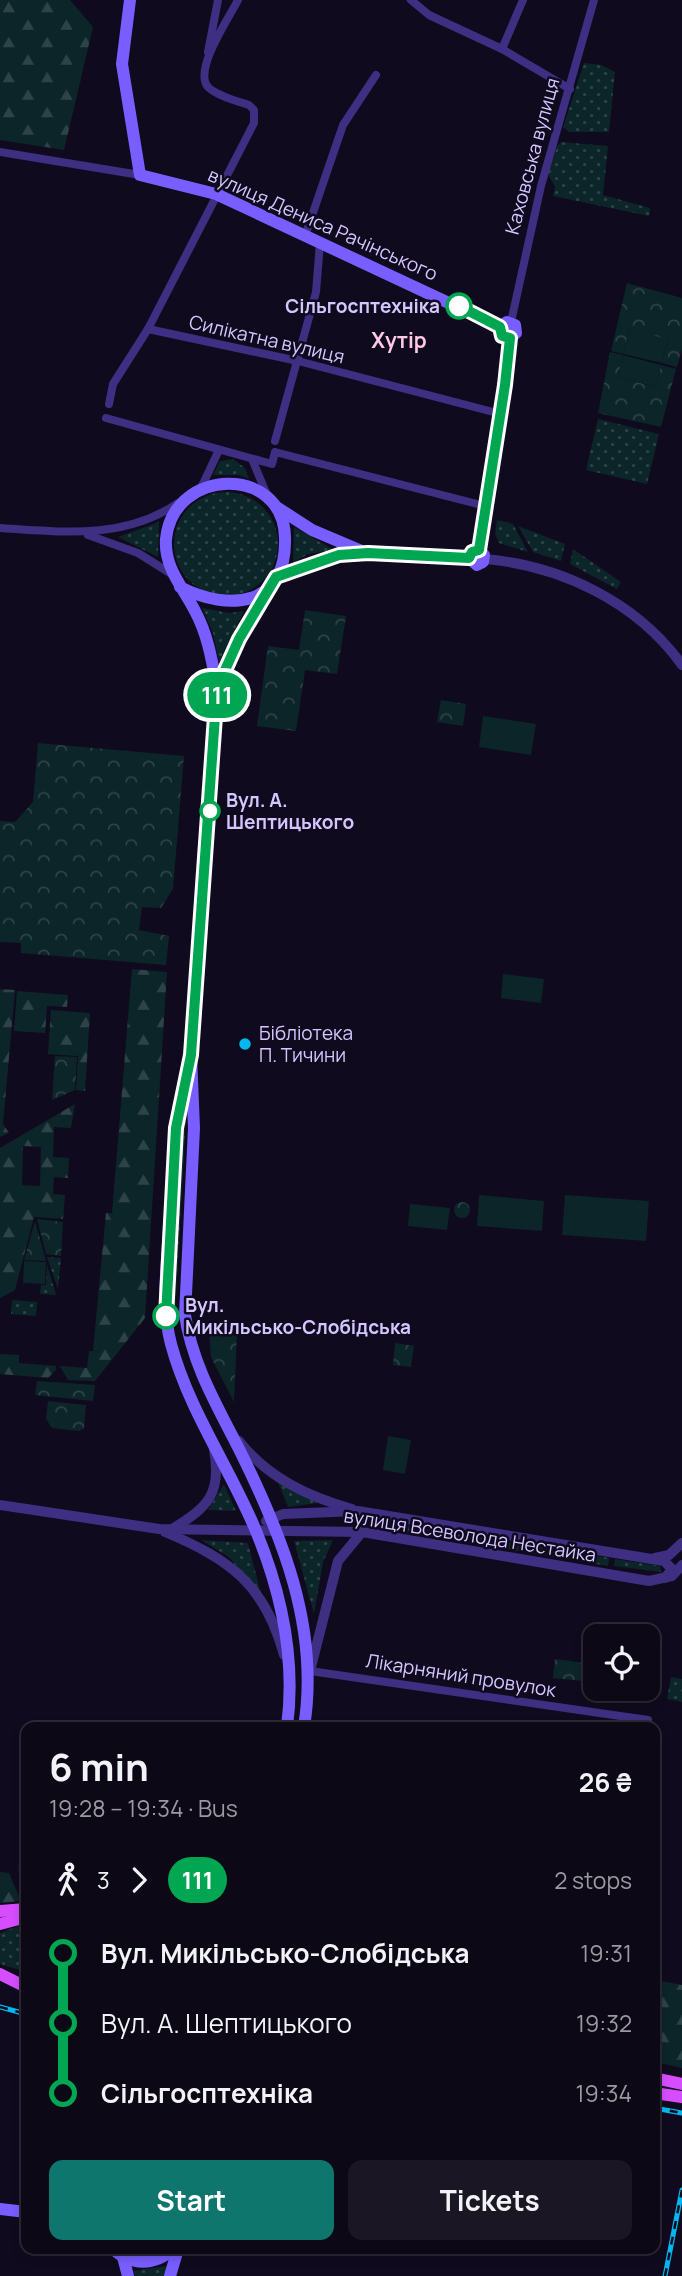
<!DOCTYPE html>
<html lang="en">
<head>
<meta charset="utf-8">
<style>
  body { margin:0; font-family:Manrope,sans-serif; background:#1a1623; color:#f1f3f6; height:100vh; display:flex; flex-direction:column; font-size:26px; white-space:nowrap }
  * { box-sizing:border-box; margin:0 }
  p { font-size:23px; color:#9a9aa1 }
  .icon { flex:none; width:38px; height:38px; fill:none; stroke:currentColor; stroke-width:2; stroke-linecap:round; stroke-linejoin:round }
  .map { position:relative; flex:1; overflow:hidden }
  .details { position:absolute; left:21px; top:1722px; width:639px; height:532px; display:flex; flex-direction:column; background:#0c0816; border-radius:14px; box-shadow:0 4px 10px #0003,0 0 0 2px #2c2935 }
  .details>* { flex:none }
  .badge { padding:0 14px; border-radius:23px; font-size:24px; line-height:46px }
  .fabs { position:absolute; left:583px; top:1624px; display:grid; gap:14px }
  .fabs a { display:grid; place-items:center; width:77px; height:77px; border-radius:14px; background:#0c0816; box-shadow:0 4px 10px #0003,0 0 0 2px #2c2935; font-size:35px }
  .map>.badge { position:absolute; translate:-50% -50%; box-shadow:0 0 0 4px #fff }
  .legs { display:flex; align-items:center; gap:10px; height:77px; padding:0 28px; font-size:23px }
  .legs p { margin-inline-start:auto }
  .headline { display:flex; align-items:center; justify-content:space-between; height:119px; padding:0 28px }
  h1 { font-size:38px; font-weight:700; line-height:52px }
  .cta { display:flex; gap:14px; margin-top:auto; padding:14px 28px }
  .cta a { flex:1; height:80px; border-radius:14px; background:#0f766e; color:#fff; font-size:28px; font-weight:700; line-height:80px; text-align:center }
  .cta a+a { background:#1a1623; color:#f1f3f6 }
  ul { padding:0 28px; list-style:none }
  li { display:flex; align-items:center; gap:24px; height:70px; font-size:26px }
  li i { display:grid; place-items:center; width:10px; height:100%; margin:0 9px; background:currentColor }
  li i::after { content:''; width:18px; height:18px; margin:-9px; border:5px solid; border-radius:50%; background:#0c0816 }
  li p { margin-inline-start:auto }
  li:first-child i { background:linear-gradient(#0000 50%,currentColor 0) }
  li:last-child i { background:linear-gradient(currentColor 50%,#0000 0) }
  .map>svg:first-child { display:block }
  .grass { fill:url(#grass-dots) }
  .forest { fill:url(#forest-firs); fill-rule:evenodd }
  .park { fill:url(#park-crowns) }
  .garden { fill:#0c2528 }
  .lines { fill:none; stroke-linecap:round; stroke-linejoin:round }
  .minor { stroke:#3e2f82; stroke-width:8 }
  .tertiary { stroke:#3e2f82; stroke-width:10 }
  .secondary { stroke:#785dff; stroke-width:12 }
  .primary { stroke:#d54dff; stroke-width:12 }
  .rail-casing { stroke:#00b8f1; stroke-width:5 }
  .rail { stroke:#100a1e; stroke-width:2.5; stroke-dasharray:8; stroke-linecap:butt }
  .line-1-casing { stroke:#fff; stroke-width:16 }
  .line-1 { stroke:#00a651; stroke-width:10 }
  .stop-1-dot { fill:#fff; stroke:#00a651; stroke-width:3.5 }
  .poi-dot { fill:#00b8f1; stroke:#100a1e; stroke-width:2.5 }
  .labels { text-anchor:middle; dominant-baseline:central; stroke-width:5; stroke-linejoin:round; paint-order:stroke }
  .street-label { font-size:19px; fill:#d5c6ff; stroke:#100a1e }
  .stop-label { font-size:19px; font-weight:bold; fill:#d5c6ff; stroke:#100a1e; text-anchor:start }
  .poi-label { font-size:19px; fill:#d5c6ff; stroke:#100a1e; text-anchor:start }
  .neighbourhood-label { font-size:21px; font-weight:bold; fill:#ffc8e4; stroke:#100a1e }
</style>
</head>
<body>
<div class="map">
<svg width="682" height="2276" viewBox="0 0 682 2276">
  <defs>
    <pattern id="grass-dots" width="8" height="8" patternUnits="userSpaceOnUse" patternTransform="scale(1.75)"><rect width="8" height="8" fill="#0c2528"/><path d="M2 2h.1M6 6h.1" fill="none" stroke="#2e4348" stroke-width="1.8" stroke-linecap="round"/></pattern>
    <pattern id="forest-firs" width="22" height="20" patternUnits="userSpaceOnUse" patternTransform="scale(1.75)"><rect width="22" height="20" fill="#0c2528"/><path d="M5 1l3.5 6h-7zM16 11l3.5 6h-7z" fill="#2e4348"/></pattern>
    <pattern id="park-crowns" width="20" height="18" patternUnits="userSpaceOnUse" patternTransform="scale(1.75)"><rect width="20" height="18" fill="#0c2528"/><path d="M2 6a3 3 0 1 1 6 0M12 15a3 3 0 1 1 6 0" fill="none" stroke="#2e4348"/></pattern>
  </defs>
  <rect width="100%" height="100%" fill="#100a1e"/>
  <g class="grass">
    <polygon points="584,63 601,65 615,72 609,132 569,132 563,127"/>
    <polygon points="561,142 608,146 603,195 650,208 649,216 553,196 555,187 548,174 557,146"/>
    <polygon points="598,419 659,434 647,484 586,470"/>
    <polygon points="233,459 245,468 249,479 239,475 213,475 220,461"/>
    <circle cx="226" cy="544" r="52"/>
    <polygon points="497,520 513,524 528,552 499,543 495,534"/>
    <polygon points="159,522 158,557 118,537"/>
    <polygon points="518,526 565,544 561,561 533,552"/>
    <polygon points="294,527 334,550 308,554 293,563"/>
    <polygon points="573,549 621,582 617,589 570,564"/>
    <polygon points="202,608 230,613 244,611 219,662 213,633"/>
    <polygon points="186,1117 175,1313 171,1314 176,1180"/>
    <polygon points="47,1257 61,1258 58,1289"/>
    <polygon points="47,1265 56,1295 40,1294 41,1285 46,1285"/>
    <polygon points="12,1300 37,1302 36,1316 11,1314"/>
    <polygon points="278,1482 318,1503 288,1507"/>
    <polygon points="224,1484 236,1511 208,1510"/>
    <polygon points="372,1520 609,1558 608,1566 371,1526"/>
    <polygon points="201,1540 248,1543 262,1598 229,1557"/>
    <polygon points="333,1540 323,1562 314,1614 294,1541"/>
    <polygon points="615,1559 660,1566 661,1572 614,1566"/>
    <polygon points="671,1677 682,1679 682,1702 667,1699"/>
    <polygon points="26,1821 26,1874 18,1871"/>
    <polygon points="26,1923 26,1972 0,1964 0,1933"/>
    <polygon points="167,2266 164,2276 135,2276 133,2271"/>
  </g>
  <g class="forest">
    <polygon points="0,0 70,0 93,27 64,150 0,140"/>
    <polygon points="132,969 167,972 145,1318 95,1381 68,1380 60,1366 87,1368 89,1351 93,1351 106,1213 112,1213"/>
    <polygon points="0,989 15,990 3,1124 9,1133 0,1137"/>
    <polygon points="17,991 68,995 67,1007 47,1006 45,1033 14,1031"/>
    <polygon points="51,1010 90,1013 85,1091 76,1090 78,1056 48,1054"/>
    <path d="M75,1104L71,1128L54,1127L53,1157L69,1158L68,1178L54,1177L53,1194L65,1195L63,1219L34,1217L15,1290L0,1298V1148ZM23,1146L41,1147L40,1186L22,1185Z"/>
    <polygon points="0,1354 19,1355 19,1363 56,1366 56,1370 48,1378 0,1374"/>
    <polygon points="0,1872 9,1873 21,1901 0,1903"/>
    <polygon points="656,1980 682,1985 682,2068 655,2062"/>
  </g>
  <g class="park">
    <polygon points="627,283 682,298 682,348 677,367 662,363 668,340 629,330 623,354 611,351"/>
    <polygon points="610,352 623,355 618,377 656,387 661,365 676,369 661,427 598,413"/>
    <polygon points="305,610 346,616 337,674 305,670 296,731 257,726 268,646 299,650"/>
    <polygon points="441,700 466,704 463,726 437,722"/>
    <polygon points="38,743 184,756 173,889 161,908 142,907 139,930 169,936 166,965 21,953 21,943 0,942 0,821 15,822 33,802"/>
    <polygon points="55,1056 77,1057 75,1090 52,1100"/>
    <circle cx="462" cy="1210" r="8"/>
    <polygon points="37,1219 63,1222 61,1256 46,1254"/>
    <polygon points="35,1221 46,1261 24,1260"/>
    <polygon points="209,1332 237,1333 234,1402 211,1357"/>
    <polygon points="395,1343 414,1346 411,1367 393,1365"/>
    <polygon points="37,1381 95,1385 93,1401 35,1395"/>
    <polygon points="48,1401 86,1405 84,1428 79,1431 52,1428 46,1419"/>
    <polygon points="555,1659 585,1663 583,1681 553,1678"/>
  </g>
  <g class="garden">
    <polygon points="629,330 668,339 662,363 623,354"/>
    <polygon points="623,355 661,365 656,387 618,377"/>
    <polygon points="483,716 536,724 531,755 479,747"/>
    <polygon points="503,974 544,979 541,1003 501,998"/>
    <polygon points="479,1195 544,1201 542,1231 477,1226"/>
    <polygon points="565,1195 649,1201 646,1241 562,1235"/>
    <polygon points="410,1204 450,1208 447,1230 408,1226"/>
    <polygon points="24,1261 46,1262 45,1284 23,1283"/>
    <polygon points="388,1436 411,1440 405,1474 383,1470"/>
  </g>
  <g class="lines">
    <g class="minor">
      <polyline points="411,0 429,15 502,49 570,89"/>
      <polyline points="502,49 523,0"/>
      <polyline points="208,52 218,0"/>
      <polyline points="0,152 140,175"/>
      <polyline points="305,236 343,125 376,75"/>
      <polyline points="511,322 541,186 594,0"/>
      <polyline points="148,329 298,361 501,414"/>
      <path d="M109,404L113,384L148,329L254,123V110L249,105C237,101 217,96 208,87C193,70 229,18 238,0"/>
      <polyline points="106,418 272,464 275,452 485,506"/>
      <polyline points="275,441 316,292 320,243"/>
      <polyline points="252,459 267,495"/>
      <polyline points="201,488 219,450"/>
      <path d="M0,528C62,532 124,540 178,503"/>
      <polyline points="88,535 138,553 173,575"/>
      <polyline points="310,1671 648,1720"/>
    </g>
    <g class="tertiary">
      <path d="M484,559C560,565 637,602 682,665"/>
      <path d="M239,1441C268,1478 309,1497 352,1509"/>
      <polyline points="0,1505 159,1529 362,1532 649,1581 672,1576 682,1565"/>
      <polyline points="266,1521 283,1514 358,1511 664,1561 672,1569 665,1578"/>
      <path d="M172,1529C208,1507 222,1494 214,1450"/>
      <path d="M165,1532C229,1559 265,1584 284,1655"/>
      <polyline points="655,1558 669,1555 682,1543"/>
      <polyline points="310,1671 338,1561 362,1532"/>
    </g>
    <g class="secondary">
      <polyline points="130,0 122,64 140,175 216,194 500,327"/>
      <polyline points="500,327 507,322 515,325 516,333 510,338"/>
      <polyline points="278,508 312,530 364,552"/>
      <polyline points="479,550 505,385 510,338"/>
      <polyline points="469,558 477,565 483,562 484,555 479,550"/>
      <polyline points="277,577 339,555 368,553 469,558"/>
      <path d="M180,587C229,612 287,607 285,538C284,464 173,467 166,539C164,568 183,587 195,611C208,635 212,661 217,688L191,1055L194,1128L185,1315C192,1363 216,1404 238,1447C282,1535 320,1628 304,1727"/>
      <polyline points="217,687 239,639 266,591"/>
      <path d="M188,1065C175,1119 173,1173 169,1228C167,1266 161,1306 171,1344C189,1411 230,1468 256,1531C282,1594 296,1659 287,1727"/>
      <polyline points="0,2209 26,2212"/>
      <path d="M113,2249C131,2266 155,2266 173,2249"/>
      <polyline points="123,2257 128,2276"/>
      <polyline points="170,2276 178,2249"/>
    </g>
    <g class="primary">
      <polyline points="0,1911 26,1909"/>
      <polyline points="0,1924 26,1917"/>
      <polyline points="0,1974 26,1987"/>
      <polyline points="654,2078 682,2084"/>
      <polyline points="654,2093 682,2097"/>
    </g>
    <defs>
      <g id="rail">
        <polyline points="0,2007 26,2014"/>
        <polyline points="654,2108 682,2113"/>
        <polyline points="665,2276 682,2190"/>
      </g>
    </defs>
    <use href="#rail" class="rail-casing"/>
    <use href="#rail" class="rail"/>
  </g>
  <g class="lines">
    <defs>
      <polyline id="line-1" points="166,1316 176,1128 191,1055 217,688 239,639 276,577 339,555 368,553 469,558 472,552 479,550 505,385 510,338 502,336 500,327 459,306"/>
    </defs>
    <use href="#line-1" class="line-1-casing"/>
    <use href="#line-1" class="line-1"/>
  </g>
  <g class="stop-1-dot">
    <circle cx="459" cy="306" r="12"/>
    <circle cx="210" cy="811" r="9"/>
    <circle cx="166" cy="1316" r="12"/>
  </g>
  <circle class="poi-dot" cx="245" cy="1044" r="7"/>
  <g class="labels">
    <g class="street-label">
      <text transform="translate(532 156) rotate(-75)">Каховська вулиця</text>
      <text transform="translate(323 224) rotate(24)">вулиця Дениса Рачінського</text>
      <text transform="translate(267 339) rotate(13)">Силікатна вулиця</text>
      <text transform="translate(470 1535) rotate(9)">вулиця Всеволода Нестайка</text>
      <text transform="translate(461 1675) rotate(9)">Лікарняний провулок</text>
    </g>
    <g class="stop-label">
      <text x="440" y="306" text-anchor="end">Сільгосптехніка</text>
      <text x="226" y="800">Вул. А.<tspan x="226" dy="22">Шептицького</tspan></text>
      <text x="185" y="1305">Вул.<tspan x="185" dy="22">Микільсько-Слобідська</tspan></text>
    </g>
    <g class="poi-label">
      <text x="259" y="1033">Бібліотека<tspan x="259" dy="22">П. Тичини</tspan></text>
    </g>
    <g class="neighbourhood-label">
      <text x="399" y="340">Хутір</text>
    </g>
  </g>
</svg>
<div class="fabs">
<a><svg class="icon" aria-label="locate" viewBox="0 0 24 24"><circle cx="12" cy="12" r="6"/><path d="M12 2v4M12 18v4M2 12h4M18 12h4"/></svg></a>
</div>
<b class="badge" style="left:217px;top:695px;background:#00a651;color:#fff">111</b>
<section class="details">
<div class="headline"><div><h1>6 min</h1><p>19:28 – 19:34 · Bus</p></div><b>26 ₴</b></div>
<div class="legs"><svg class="icon" aria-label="walk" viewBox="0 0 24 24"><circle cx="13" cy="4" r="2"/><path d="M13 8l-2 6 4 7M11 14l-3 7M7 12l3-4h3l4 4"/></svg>3<svg class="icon" aria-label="forward" viewBox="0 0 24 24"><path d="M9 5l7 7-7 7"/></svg><b class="badge" style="background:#00a651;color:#fff">111</b><p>2 stops</p></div>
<ul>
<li><i style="color:#00a651"></i><b>Вул. Микільсько-Слобідська</b><p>19:31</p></li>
<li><i style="color:#00a651"></i><span>Вул. А. Шептицького</span><p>19:32</p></li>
<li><i style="color:#00a651"></i><b>Сільгосптехніка</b><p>19:34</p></li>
</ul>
<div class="cta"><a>Start</a><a>Tickets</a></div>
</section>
</div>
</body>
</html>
